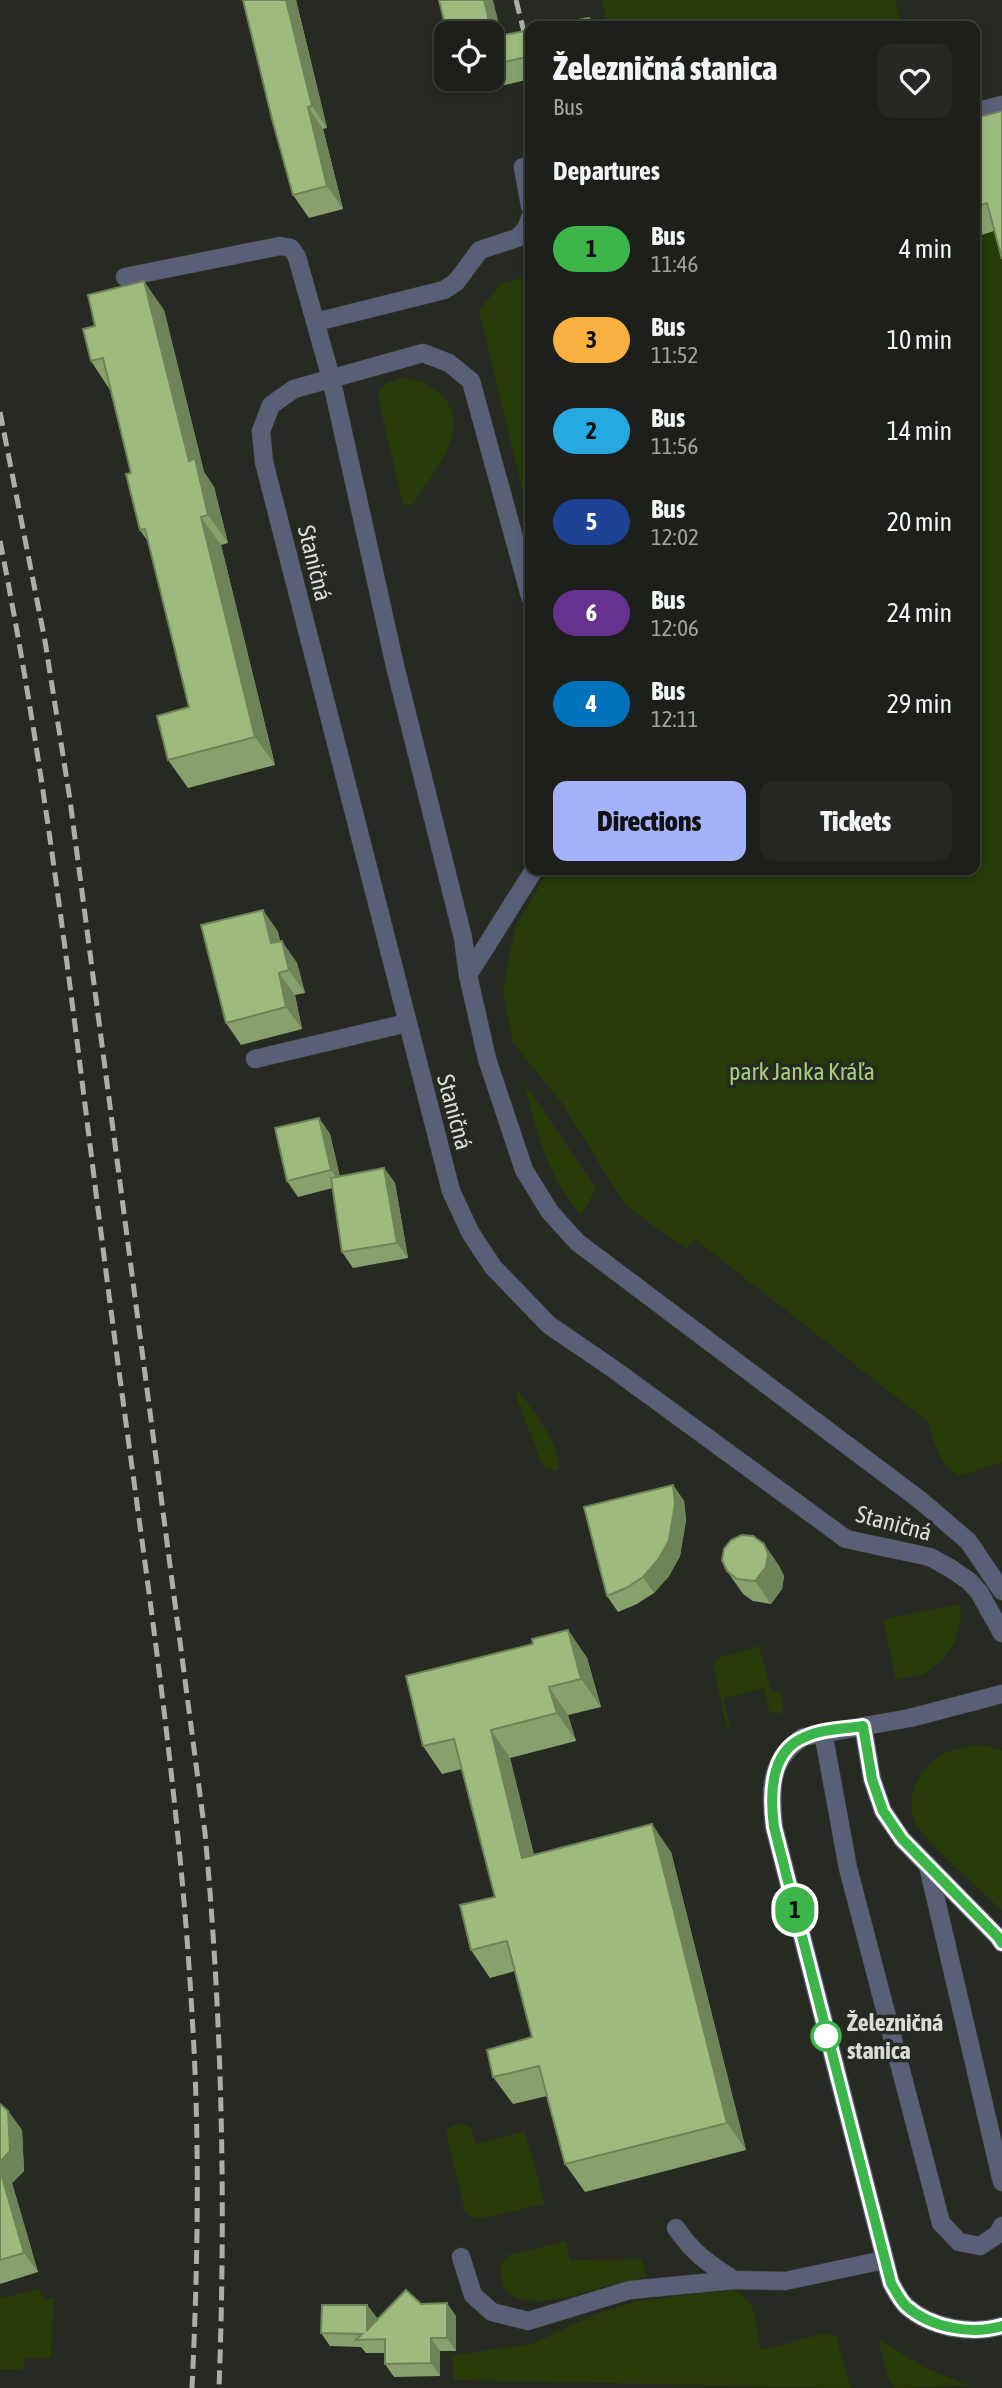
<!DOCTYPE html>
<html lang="en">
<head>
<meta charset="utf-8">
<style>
  body { margin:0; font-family:"Asap Condensed",sans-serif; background:#252823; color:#f1f3f6; height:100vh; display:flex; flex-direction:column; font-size:26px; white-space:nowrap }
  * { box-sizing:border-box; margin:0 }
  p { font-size:23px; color:#a0a3a2 }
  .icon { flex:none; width:38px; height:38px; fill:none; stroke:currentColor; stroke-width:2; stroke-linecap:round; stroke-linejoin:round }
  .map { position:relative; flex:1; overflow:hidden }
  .details { position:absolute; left:525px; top:21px; width:455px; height:854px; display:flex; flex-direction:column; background:#1d201a; border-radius:14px; box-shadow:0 4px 10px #0003,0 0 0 2px #3b3e39 }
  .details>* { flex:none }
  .badge { padding:0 14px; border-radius:23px; font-size:24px; line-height:46px }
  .buttons { position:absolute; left:434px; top:21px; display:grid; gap:14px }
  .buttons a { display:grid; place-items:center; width:70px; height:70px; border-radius:14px; background:#1d201a; box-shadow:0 4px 10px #0003,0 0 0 2px #3b3e39; font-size:35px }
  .map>.badge { position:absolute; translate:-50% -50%; box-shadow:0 0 0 4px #fff }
  h2 { padding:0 28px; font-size:26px; line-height:63px }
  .round { display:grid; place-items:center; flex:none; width:74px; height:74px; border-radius:14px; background:#252823 }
  .head { display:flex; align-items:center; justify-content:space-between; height:119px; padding:0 28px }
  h1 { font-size:33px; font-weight:800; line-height:52px }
  .cta { display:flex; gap:14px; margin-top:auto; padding:14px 28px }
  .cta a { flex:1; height:80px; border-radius:14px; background:#a4b2fc; color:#111; font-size:28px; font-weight:800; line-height:80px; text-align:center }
  .cta a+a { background:#252823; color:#f1f3f6 }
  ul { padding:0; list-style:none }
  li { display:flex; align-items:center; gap:21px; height:91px; padding:0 28px }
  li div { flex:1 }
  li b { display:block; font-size:26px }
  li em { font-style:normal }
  li .badge { min-width:77px; font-weight:700; text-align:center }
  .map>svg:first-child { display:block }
  .green { fill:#273a08 }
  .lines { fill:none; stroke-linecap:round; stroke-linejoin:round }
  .lane-casing { stroke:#444640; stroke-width:19 }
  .street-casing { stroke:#444640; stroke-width:19 }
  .lane { stroke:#5a5f78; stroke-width:18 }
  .street { stroke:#5a5f78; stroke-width:18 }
  .rail { stroke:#acaea9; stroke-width:5; stroke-dasharray:14 7; stroke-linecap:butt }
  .wall { fill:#88a16c }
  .shaded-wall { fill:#6f8358 }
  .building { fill:#9ebb7e; stroke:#6f8358; stroke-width:2 }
  .line-casing { stroke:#fff; stroke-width:16 }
  .line { stroke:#3cb54a; stroke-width:10 }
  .stop-dot { fill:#fff; stroke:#3cb54a; stroke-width:3.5 }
  .labels { text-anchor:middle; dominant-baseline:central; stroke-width:7; stroke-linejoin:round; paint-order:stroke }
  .street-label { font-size:24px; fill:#dadcd8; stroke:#272a23 }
  .park-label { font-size:24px; fill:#a7cd79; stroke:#272a23 }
  .stop-label { font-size:24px; font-weight:bold; fill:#dadcd8; stroke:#272a23; text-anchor:start }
</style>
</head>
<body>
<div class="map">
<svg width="1002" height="2388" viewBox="0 0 1002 2388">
  <rect width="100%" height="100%" fill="#272a23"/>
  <g class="green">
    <polygon points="602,0 895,0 902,26 608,26"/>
    <path d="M975,146L1002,237V1462L962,1475C940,1471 934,1440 928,1422L695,1239L686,1249L625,1205L562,1103L513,1043L503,990L515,928L549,870H975Z"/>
    <polygon points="530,276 530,522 479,311 501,283"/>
    <path d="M403,377C421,381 435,385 446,400C469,434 432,474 414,503L409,506L403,504L379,402V390L387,383Z"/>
    <path d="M524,1082L596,1189L581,1215C545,1172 538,1135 524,1082Z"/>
    <path d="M518,1390C531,1409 564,1448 558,1471L545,1468L541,1461L517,1399Z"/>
    <polygon points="960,1604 961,1619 955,1642 944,1658 925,1674 896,1680 883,1619"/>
    <polygon points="759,1646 772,1693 780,1691 784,1708 782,1712 777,1714 769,1711 764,1688 724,1698 730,1727 728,1732 713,1665 720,1657"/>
    <path d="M984,1745L1002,1751V1910C984,1893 918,1836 913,1817C909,1801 913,1784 923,1772C942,1750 956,1747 984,1745Z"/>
    <polygon points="460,2124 470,2126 476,2144 525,2131 545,2204 480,2219 471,2217 465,2211 447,2137 447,2129 452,2126"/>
    <path d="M566,2241L570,2260L641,2259L647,2277C635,2280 622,2282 610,2285C585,2292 510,2320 502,2280C500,2270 501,2263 508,2255Z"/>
    <polygon points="39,2289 44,2300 54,2297 51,2358 25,2358 24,2370 0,2369 0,2298"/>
    <path d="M732,2290C758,2297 756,2328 761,2350L822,2334L836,2336L851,2388L454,2380L452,2355L532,2344L596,2314L637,2301Z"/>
    <polygon points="881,2340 923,2367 968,2385 895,2388 889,2381 879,2343"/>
  </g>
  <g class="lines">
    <defs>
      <g id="lane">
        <polyline points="975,112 1002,105"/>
        <polyline points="523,167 530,206"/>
        <polyline points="125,277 280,246 291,248 297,257 331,378"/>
        <polyline points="316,322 444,290 456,282 480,250 517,238 526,229 530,218"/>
        <polyline points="255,1059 407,1023"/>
        <path d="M1002,1694L910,1718L803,1737C769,1760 770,1789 774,1827L891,2283C895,2290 900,2300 906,2306C931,2328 971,2335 1002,2326"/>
        <polyline points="863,1726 872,1779 883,1811 902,1839 998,1937 1002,1943"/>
        <polyline points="823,1732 848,1868 941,2223 959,2242 980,2246 998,2234 1002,2226"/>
        <polyline points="928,1866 1002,2182"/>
        <path d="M676,2228C693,2253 709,2264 734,2280"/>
        <polyline points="461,2257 473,2295 492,2312 528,2321 630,2290 734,2280 785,2281 884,2260"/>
      </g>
      <g id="street">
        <polyline points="331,378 395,666 463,938 468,975 487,1059 524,1170 550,1212 577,1242 920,1500 968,1541 1002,1591"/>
        <polyline points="530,596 471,381 449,363 423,353 294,389 271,405 261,431 264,462 451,1191 470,1232 493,1267 549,1325 612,1368 846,1539 930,1557 950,1568 969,1581 979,1592 1002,1633"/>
        <polyline points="468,975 534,870"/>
      </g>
    </defs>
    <use href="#lane" class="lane-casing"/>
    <use href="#street" class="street-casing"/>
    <use href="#lane" class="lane"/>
    <use href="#street" class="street"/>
    <g class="rail">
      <polyline points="516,0 530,56"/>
      <path d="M0,412L45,641L70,800L205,1833C222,2018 226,2202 219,2388"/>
      <path d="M0,541C51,797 78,1059 112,1318C142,1549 179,1781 192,2014C200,2138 198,2264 192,2388"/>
    </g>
  </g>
  <g class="wall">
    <polygon points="243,0 296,0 327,128 323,129 343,209 309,218 293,195"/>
    <polygon points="530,30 530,79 471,93 461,79 492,79 492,33 502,35"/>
    <polygon points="975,118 994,231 975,237"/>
    <polygon points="164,310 204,472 214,487 228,543 221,545 275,765 188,788 168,760 189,707 149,543 140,530 131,473 110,390 91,361"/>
    <polygon points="263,910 278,932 280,941 297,963 305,993 295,995 302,1029 241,1045 226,1023"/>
    <polygon points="319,1118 330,1134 340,1177 384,1168 395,1183 408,1258 353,1268 342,1252 333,1188 298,1197 287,1181"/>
    <polygon points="673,1485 684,1501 686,1520 680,1556 669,1576 654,1593 637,1604 618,1612 607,1596"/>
    <polygon points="764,1544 779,1566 784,1576 782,1589 771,1604 753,1601 743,1594 727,1571"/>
    <polygon points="568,1630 587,1658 601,1707 568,1715 576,1741 510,1758 534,1855 671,1852 746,2150 585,2192 565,2164 547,2096 513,2104 493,2077 532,2037 515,1971 490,1978 471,1950 495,1897 462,1769 442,1774 423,1746 533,1644"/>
    <polygon points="0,2104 8,2111 22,2130 24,2171 12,2183 38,2272 0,2284"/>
    <polygon points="421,2304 456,2316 456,2351 440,2351 440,2376 394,2377 385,2364 385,2353 366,2353 361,2347 330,2346 321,2333 367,2305 377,2318 377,2320"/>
  </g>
  <g class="shaded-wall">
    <polygon points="286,0 296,0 327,128 312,106"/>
    <polygon points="484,0 493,0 507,57 493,37"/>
    <polygon points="308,107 323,129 343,209 327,186"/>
    <polygon points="144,281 164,310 204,472 214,487 228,543 208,515 189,461"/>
    <polygon points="201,517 221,545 275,765 255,737"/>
    <polygon points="263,910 278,932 286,966 271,943"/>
    <polygon points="282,941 297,963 305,993 289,970"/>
    <polygon points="279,973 295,995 302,1029 286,1007"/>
    <polygon points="319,1118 330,1134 342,1186 331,1170"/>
    <polygon points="384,1168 395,1183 408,1258 397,1243"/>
    <polygon points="673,1485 684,1501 686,1520 680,1556 669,1576 654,1593 643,1577"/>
    <polygon points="764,1544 779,1566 784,1576 782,1589 771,1604 755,1581"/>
    <polygon points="568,1630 587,1658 601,1707 581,1679"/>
    <polygon points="549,1687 568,1715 576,1741 557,1713"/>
    <polygon points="491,1730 510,1758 541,1885 522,1858"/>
    <polygon points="652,1824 671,1852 746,2150 727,2123"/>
    <polygon points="8,2111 22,2130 24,2171 12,2183 38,2272 24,2253 0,2170 0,2162"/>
    <polygon points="447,2303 456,2316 456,2351 447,2338"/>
    <polygon points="367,2305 377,2318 376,2340 367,2330"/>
    <polygon points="431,2338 440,2351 440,2376 431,2363"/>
  </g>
  <g class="building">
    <polygon points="243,0 286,0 312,106 308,107 327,186 293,195 272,119"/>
    <polygon points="439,0 484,0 493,37 530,30 530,56 492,65 492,33 447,33"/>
    <polygon points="589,18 591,26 547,26"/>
    <polygon points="1002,111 1002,259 987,203 975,207 975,118"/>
    <polygon points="144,281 189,461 195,458 208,515 201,517 255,737 168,760 157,716 189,707 145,529 140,530 126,474 131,473 103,358 91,361 83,329 95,326 88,295"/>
    <polygon points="263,910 271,943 282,941 289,970 279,973 286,1007 226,1023 201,925"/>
    <polygon points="319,1118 331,1170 287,1181 275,1128"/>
    <polygon points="384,1168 397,1243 342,1252 331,1178"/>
    <polygon points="673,1485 675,1504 669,1540 658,1560 643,1577 626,1588 607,1596 584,1507"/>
    <polygon points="742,1535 753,1536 764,1544 768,1554 766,1567 755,1581 737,1579 727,1571 722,1560 724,1549 731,1540"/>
    <polygon points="568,1630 581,1679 549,1687 557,1713 491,1730 522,1858 652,1824 727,2123 565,2164 539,2066 493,2077 487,2050 532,2037 507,1941 471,1950 460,1905 495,1897 454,1739 423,1746 406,1676 533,1644 532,1639"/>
    <polygon points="0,2104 8,2111 10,2151 0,2162"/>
    <polygon points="0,2170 24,2253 0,2260"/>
    <polygon points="406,2290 421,2304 447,2303 447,2338 431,2338 431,2363 385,2364 385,2339 356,2340 362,2334 321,2333 322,2305 367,2305 367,2330"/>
  </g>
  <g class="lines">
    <defs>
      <path id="line" d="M1002,1943L998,1937L902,1839L883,1811L872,1779L863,1726C844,1729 822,1729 805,1737C769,1751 770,1796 774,1827L891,2283C895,2290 900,2300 906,2306C931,2328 971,2335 1002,2326"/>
    </defs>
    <use href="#line" class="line-casing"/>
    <use href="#line" class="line"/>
  </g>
  <circle class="stop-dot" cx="826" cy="2036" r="14"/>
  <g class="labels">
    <g class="street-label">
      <text transform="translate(315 563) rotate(76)">Staničná</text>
      <text transform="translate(455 1112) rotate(75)">Staničná</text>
      <text transform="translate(894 1523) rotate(15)">Staničná</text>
    </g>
    <g class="park-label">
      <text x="802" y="1071">park Janka Kráľa</text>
    </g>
    <g class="stop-label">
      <text x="847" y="2022">Železničná<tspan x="847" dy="28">stanica</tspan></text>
    </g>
  </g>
</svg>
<div class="buttons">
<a><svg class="icon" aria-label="locate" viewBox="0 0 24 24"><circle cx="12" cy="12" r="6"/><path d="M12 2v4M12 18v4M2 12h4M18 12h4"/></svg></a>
</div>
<b class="badge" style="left:795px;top:1910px;background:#3cb54a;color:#111">1</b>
<section class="details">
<div class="head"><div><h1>Železničná stanica</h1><p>Bus</p></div><a class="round"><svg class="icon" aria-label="heart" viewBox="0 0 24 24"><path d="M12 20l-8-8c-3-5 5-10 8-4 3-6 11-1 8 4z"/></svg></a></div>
<h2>Departures</h2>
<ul>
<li><span class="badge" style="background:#3cb54a;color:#111">1</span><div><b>Bus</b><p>11:46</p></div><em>4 min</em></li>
<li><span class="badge" style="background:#fbb042;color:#111">3</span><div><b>Bus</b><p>11:52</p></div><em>10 min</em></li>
<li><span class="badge" style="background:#26a9e1;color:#111">2</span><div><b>Bus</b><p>11:56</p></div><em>14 min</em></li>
<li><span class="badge" style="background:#1f4394;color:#fff">5</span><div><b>Bus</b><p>12:02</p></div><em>20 min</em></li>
<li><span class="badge" style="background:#66318f;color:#fff">6</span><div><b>Bus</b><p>12:06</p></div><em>24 min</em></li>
<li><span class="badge" style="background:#0072bc;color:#fff">4</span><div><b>Bus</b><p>12:11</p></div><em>29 min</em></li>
</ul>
<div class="cta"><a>Directions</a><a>Tickets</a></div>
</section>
</div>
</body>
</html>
